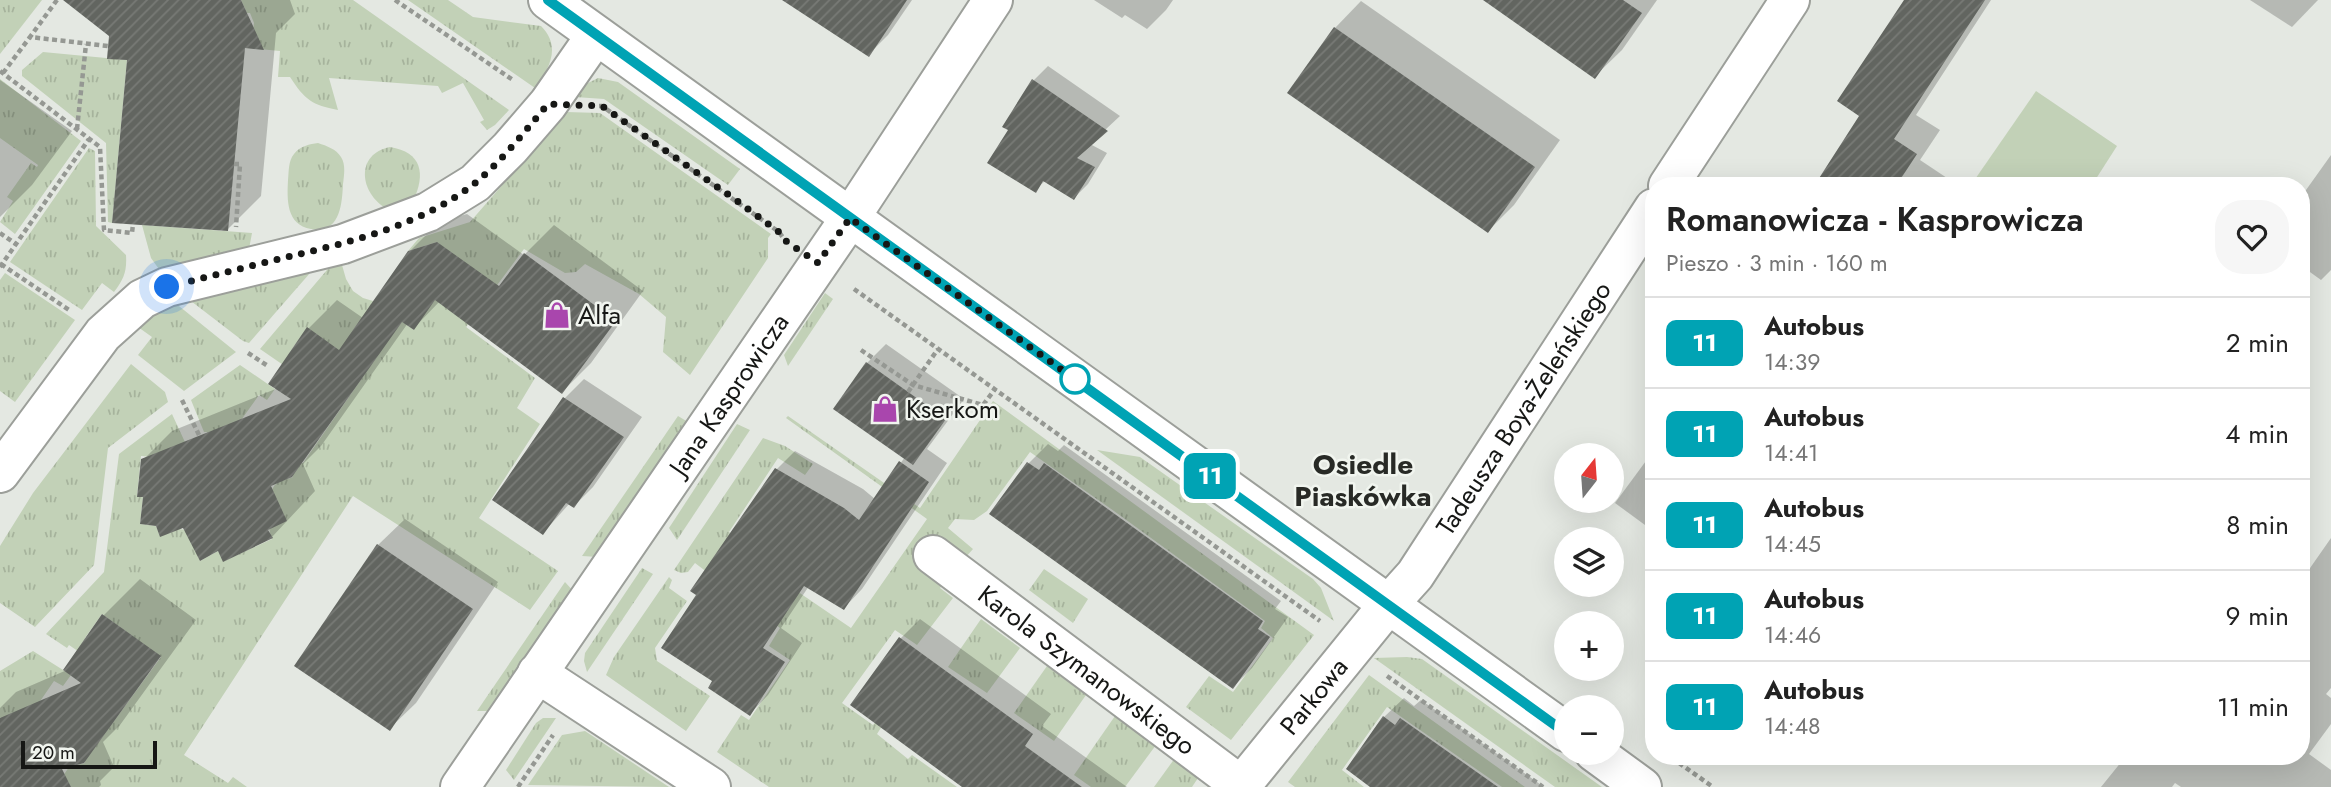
<!DOCTYPE html>
<html lang="pl">
<head>
<meta charset="utf-8">
<style>
  body { margin:0; font-family:Jost,sans-serif; background:#f6f6f6; color:#222; height:100vh; display:flex; flex-direction:column; font-size:26px; white-space:nowrap }
  * { box-sizing:border-box; margin:0 }
  p { font-size:23px; color:#767676 }
  .icon { flex:none; width:38px; height:38px; fill:none; stroke:currentColor; stroke-width:2; stroke-linecap:round; stroke-linejoin:round }
  .map { position:relative; flex:1; overflow:hidden }
  .drawer { position:absolute; left:1645px; top:177px; width:665px; height:588px; display:flex; flex-direction:column; background:#fff; border-radius:28px; box-shadow:0 7px 28px #0002 }
  .drawer>* { flex:none }
  .badge { padding:0 14px; border-radius:10px; font-size:24px; line-height:46px }
  .needle { width:46px; rotate:17deg }
  .tools { position:absolute; left:1554px; top:443px; display:grid; gap:14px }
  .tools a { display:grid; place-items:center; width:70px; height:70px; border-radius:50%; background:#fff; box-shadow:0 7px 28px #0002; font-size:35px }
  .scale { position:absolute; left:21px; bottom:18px; width:136px; box-sizing:border-box; padding-left:7px; border:4px solid #161715; border-top:0; font-size:19px; line-height:24px; white-space:nowrap; color:#161715; -webkit-text-stroke:5px #f1f5ef; paint-order:stroke }
  .you { position:absolute; width:35px; height:35px; margin:-18px; border:5px solid #fff; border-radius:50%; background:#1a73e8; box-shadow:0 0 0 10px #1a73e833 }
  .map>.badge { position:absolute; translate:-50% -50%; box-shadow:0 0 0 4px #fff }
  .round { display:grid; place-items:center; flex:none; width:74px; height:74px; border-radius:28px; background:#f6f6f6 }
  .headline { display:flex; align-items:center; justify-content:space-between; height:119px; padding:0 21px }
  h1 { font-size:33px; font-weight:600; line-height:52px }
  ul { padding:0; list-style:none }
  li { display:flex; align-items:center; gap:21px; height:91px; padding:0 21px; border-top:2px solid #e0e0e0 }
  li div { flex:1 }
  li b { display:block; font-size:26px }
  li em { font-style:normal }
  li .badge { min-width:77px; font-weight:700; text-align:center }
  .map>svg:first-child { display:block }
  .grass { fill:url(#grass-tufts) }
  .pitch { fill:#c2d1b7 }
  .shadow { fill:#0003 }
  .building { fill:url(#building-hatch) }
  .lines { fill:none; stroke-linecap:round; stroke-linejoin:round }
  .minor-casing { stroke:#9c9f9a; stroke-width:42 }
  .path { stroke:#959893; stroke-width:4.5; stroke-dasharray:5 3.5; stroke-linecap:butt }
  .minor { stroke:#fff; stroke-width:38 }
  .line-casing { stroke:#fff; stroke-width:16 }
  .line { stroke:#00a3b4; stroke-width:10 }
  .walk { stroke:#161715; stroke-width:7; stroke-dasharray:0 12.6 }
  .stop-dot { fill:#fff; stroke:#00a3b4; stroke-width:3.5 }
  .labels { text-anchor:middle; dominant-baseline:central; stroke-width:5; stroke-linejoin:round; paint-order:stroke }
  .poi-label { font-size:26px; fill:#161715; stroke:#f1f5ef; text-anchor:start }
  .street-label { font-size:26px; fill:#161715; stroke:#f1f5ef }
  .neighbourhood-label { font-size:28px; font-weight:bold; fill:#282a26; stroke:#f1f5ef }
</style>
</head>
<body>
<div class="map">
<svg width="2331" height="787" viewBox="0 0 2331 787">
  <defs>
    <pattern id="grass-tufts" width="24" height="20" patternUnits="userSpaceOnUse" patternTransform="scale(1.75)"><rect width="24" height="20" fill="#c2d1b7"/><path d="M3 7l-1-3M5 7V3M7 7l1-3M15 17l-1-3M17 17v-4M19 17l1-3" fill="none" stroke="#a6b39c"/></pattern>
    <pattern id="building-hatch" width="6" height="6" patternUnits="userSpaceOnUse" patternTransform="scale(1.75)"><rect width="6" height="6" fill="#626560"/><path d="M-1 1l2-2M0 6l6-6M5 7l2-2" fill="none" stroke="#787a76"/></pattern>
  </defs>
  <rect width="100%" height="100%" fill="#e4e8e2"/>
  <g class="grass">
    <polygon points="0,0 42,0 0,54"/>
    <path d="M241,0H353L509,110L495,125L487,130L480,122L484,120L463,83L442,93L438,86L329,78L338,110C312,105 305,100 290,77H278L280,51L259,49V39L252,38L254,23L250,13H247Z"/>
    <path d="M408,0H448L473,17L541,26C562,47 549,69 535,88Z"/>
    <polygon points="43,52 127,60 112,223 108,222 106,143 22,76 22,70"/>
    <polygon points="598,78 618,82 740,169 728,185 604,99 575,97 586,84"/>
    <polygon points="0,79 81,141 15,234 0,222 13,201 7,197 31,163 37,167 38,165 0,138"/>
    <path d="M566,112L600,113L771,234L768,238V258L690,375L663,352L666,317L639,294L585,264L576,272L565,273L524,249L466,327L535,378L517,408L540,424L479,518L558,571L530,610L353,496L184,755L228,783L233,777L247,787H71L63,776L69,767L85,763L80,751L95,747L161,657L102,614L85,638V656L69,645L67,648L46,634L104,572L119,454L172,414L190,453L176,459L141,456L137,496L143,497L140,524L156,526L160,536L179,529L187,530L200,561L218,551L224,561L272,539C267,528 266,492 276,484C280,480 288,479 293,477L289,465L303,463L367,371L307,328L290,352L289,369L260,349L332,264L342,265L346,279L353,291L363,298L373,301L414,330L437,242L408,251L419,238L470,222Z"/>
    <path d="M318,143C327,146 336,149 341,157C346,165 344,175 343,184C342,205 340,234 311,229C286,225 287,199 288,180C289,172 288,161 294,154C300,146 310,144 318,143Z"/>
    <path d="M390,147C422,152 426,174 413,201L387,209C359,193 355,154 390,147Z"/>
    <path d="M89,148L95,151L96,226L126,255C127,271 124,279 114,292L102,283L82,310L10,262Z"/>
    <polygon points="142,225 252,233 249,249 161,272 151,258"/>
    <polygon points="317,265 249,343 243,341 187,298"/>
    <polygon points="5,273 75,320 15,402 0,391 0,280"/>
    <polygon points="825,293 833,299 788,366 784,355"/>
    <polygon points="174,302 236,352 184,391 138,355 152,337 131,322"/>
    <polygon points="131,364 165,392 168,402 108,448 94,565 35,627 0,603 0,546 33,493"/>
    <polygon points="240,365 275,389 267,400 259,395 229,437 212,444 207,432 204,432 191,400"/>
    <polygon points="993,401 1314,635 1231,740 1186,707 1209,676 1233,692 1273,638 1261,628 1265,621 1114,511 1030,452 987,511 974,520 955,519 948,528 973,549 965,558 933,535 915,560 945,582 940,588 953,598 917,645 895,630 842,703 873,725 878,719 884,723 877,734 908,759 912,755 957,787 769,787 717,752 741,715 749,720 790,660 769,646 780,628 695,563 688,572 681,573 674,570 763,438 785,446 813,464 805,475 778,458 729,532 748,546 788,585 851,628 927,519 786,418 788,416 920,508"/>
    <polygon points="678,416 688,422 598,557 582,556"/>
    <polygon points="737,424 750,430 677,540 669,528"/>
    <polygon points="1097,450 1140,457 1313,579 1321,588 1334,621"/>
    <polygon points="642,568 653,574 587,672 584,661 585,653"/>
    <polygon points="1044,569 1088,599 1073,623 1029,590"/>
    <polygon points="669,577 672,580 669,588 687,601 655,648 657,661 710,696 686,731 606,675 614,657"/>
    <polygon points="565,582 574,592 495,711 477,711"/>
    <polygon points="981,619 1020,648 987,693 948,667"/>
    <polygon points="33,651 71,675 63,686 54,681 23,726 7,733 0,717 0,671"/>
    <polygon points="1407,657 1422,659 1602,787 1555,787 1374,658"/>
    <polygon points="1047,666 1086,695 1054,741 1014,713"/>
    <polygon points="1369,675 1525,787 1502,787 1387,707 1342,770 1364,787 1295,787 1288,782"/>
    <polygon points="1115,716 1156,745 1125,787 1091,787 1074,775"/>
    <polygon points="543,718 556,718 514,780 506,770 536,723"/>
    <polygon points="585,731 669,787 528,785 562,735"/>
    <polygon points="1175,758 1198,778 1192,787 1154,787"/>
  </g>
  <polygon class="pitch" points="2036,91 2117,146 2092,185 1971,185"/>
  <g class="shadow">
    <polygon points="65,0 290,0 295,14 276,33 261,196 228,229 129,58 111,36"/>
    <polygon points="826,0 912,0 888,35 869,54"/>
    <polygon points="1094,0 1173,0 1166,10 1147,29 1125,15 1122,18"/>
    <polygon points="1486,0 1657,0 1622,50 1595,76"/>
    <polygon points="1906,0 1991,0 1916,115 1940,130 1920,160 1959,186 1827,186 1862,115"/>
    <polygon points="2250,0 2318,0 2292,27"/>
    <polygon points="1361,1 1560,140 1514,205 1488,231 1289,92 1335,28"/>
    <polygon points="1048,66 1120,116 1090,144 1107,153 1088,184 1074,198 1045,181 1035,190 1010,130 1034,80"/>
    <polygon points="0,80 72,131 32,185 0,217"/>
    <polygon points="2331,155 2331,270 2321,280 2303,267 2301,269 2301,197"/>
    <polygon points="467,214 524,255 554,225 643,291 591,363 562,392 440,301 414,328 408,323 321,446 303,464 315,491 272,537 219,549 144,495 143,460 172,431 278,388 308,329 337,300 363,318 409,252 439,222"/>
    <polygon points="886,344 964,399 927,449 947,463 862,589 844,608 809,586 781,628 802,643 768,695 750,714 776,470 795,451 863,489 875,499 905,457 867,363"/>
    <polygon points="584,379 642,417 593,487 574,506 570,503 543,533 494,499 565,398"/>
    <polygon points="1048,444 1058,451 1064,445 1281,601 1275,609 1288,617 1252,668 1233,687 992,513 1029,463"/>
    <polygon points="1654,450 1654,516 1645,525 1615,503"/>
    <polygon points="405,519 498,582 416,703 389,729 378,545"/>
    <polygon points="2331,538 2331,688 2326,694 2331,698 2331,724 2309,754 2331,770 2331,787 2181,787 2175,783 2172,787 2101,787 2126,756 2301,756 2301,581"/>
    <polygon points="140,579 196,620 120,725 103,742 114,767 100,781 101,785 99,787 0,787 0,708 16,692 67,670 104,615"/>
    <polygon points="920,619 1051,714 1042,726 1127,787 966,787 853,704 901,638"/>
    <polygon points="1404,698 1414,706 1421,700 1544,787 1374,787 1384,717"/>
  </g>
  <g class="building">
    <polygon points="63,0 241,0 264,50 245,48 228,231 112,223 127,60 107,59 109,36"/>
    <polygon points="782,0 907,0 869,57"/>
    <polygon points="1483,0 1623,0 1642,13 1595,79"/>
    <polygon points="1904,0 1985,0 1894,139 1917,154 1896,186 1814,186 1859,116 1837,101"/>
    <polygon points="1334,27 1535,167 1488,233 1287,93"/>
    <polygon points="1032,79 1108,131 1077,158 1095,167 1074,200 1043,181 1036,193 987,163 1008,130 1002,127"/>
    <polygon points="437,242 499,286 524,253 616,321 562,394 435,300 414,330 402,322 292,477 271,486 287,521 268,530 273,538 223,562 218,551 200,561 183,528 160,537 156,526 140,524 143,497 137,497 141,459 291,399 268,384 307,327 339,350 408,251"/>
    <polygon points="866,362 946,419 913,465 833,409"/>
    <polygon points="563,397 624,437 574,508 566,503 543,535 492,500"/>
    <polygon points="899,461 929,482 844,610 804,586 763,648 785,662 750,716 708,688 712,681 661,648 696,595 690,591 775,468 844,508 859,520"/>
    <polygon points="1027,462 1039,470 1044,463 1263,621 1258,629 1270,637 1233,689 989,514"/>
    <polygon points="377,544 473,609 390,731 294,666"/>
    <polygon points="102,614 161,656 84,763 62,769 71,787 0,787 0,718 81,683 63,670"/>
    <polygon points="899,637 1033,734 1025,746 1082,787 962,787 850,705"/>
    <polygon points="1383,716 1395,725 1400,718 1498,787 1370,787 1346,769"/>
  </g>
  <g class="lines">
    <defs>
      <g id="minor">
        <polyline points="548,0 1566,732"/>
        <polyline points="1668,186 1790,0"/>
        <polyline points="0,473 103,334 142,299 167,287 343,244 428,212 475,183 510,148 548,104 596,35"/>
        <path id="s1" d="M933,555L1243,787"/>
        <polyline points="537,673 711,787"/>
        <polyline points="1594,752 1642,787"/>
        <path id="s2" d="M460,787L850,218L993,0"/>
        <path id="s3" d="M1240,787L1388,605L1415,575L1654,208"/>
      </g>
    </defs>
    <use href="#minor" class="minor-casing"/>
    <g class="path">
      <polyline points="57,0 30,37 108,46"/>
      <polyline points="395,0 513,80"/>
      <polyline points="0,71 100,147 104,230 132,233 133,224"/>
      <polyline points="3,73 30,37"/>
      <polyline points="599,106 602,106 779,232 784,239"/>
      <polyline points="77,129 86,44"/>
      <polyline points="234,164 240,164 236,227"/>
      <polyline points="0,233 16,244"/>
      <polyline points="1,264 69,310"/>
      <polyline points="0,267 89,139"/>
      <polyline points="854,289 1320,621"/>
      <polyline points="861,350 913,385 983,405 995,389"/>
      <polyline points="248,353 268,366"/>
      <polyline points="908,392 938,349"/>
      <polyline points="182,400 199,435"/>
      <polyline points="1387,676 1543,787"/>
      <polyline points="1679,763 1713,787"/>
      <polyline points="518,787 553,735"/>
    </g>
    <use href="#minor" class="minor"/>
  </g>
  <g class="lines">
    <defs>
      <polyline id="line" points="548,0 1566,733"/>
    </defs>
    <use href="#line" class="line-casing"/>
    <use href="#line" class="line"/>
    <path class="walk" d="M167,287C207,277 247,267 287,257C351,242 422,225 475,183C502,161 525,131 548,104L602,106L736,200L779,232L787,242L818,263L850,218L1083,385L1075,379"/>
  </g>
  <defs>
    <symbol id="shop-bare" viewBox="-9 -9 18 18"><path d="M-5-2.5h2.3a2.7 3.5 0 0 1 5.4 0H5L5.5 6h-11ZM-1.5-2.5h3a1.5 2.3 0 0 0-3 0Z" fill="#a946ad" stroke="#f1f5ef" stroke-width="2.5" paint-order="stroke"/></symbol>
  </defs>
  <g fill-rule="evenodd">
    <use href="#shop-bare" x="538" y="296" width="38" height="38"/>
    <use href="#shop-bare" x="866" y="390" width="38" height="38"/>
  </g>
  <circle class="stop-dot" cx="1075" cy="379" r="14"/>
  <g class="labels">
    <g class="poi-label">
      <text x="578" y="315">Alfa</text>
      <text x="906" y="409">Kserkom</text>
    </g>
    <g class="street-label">
      <text stroke="none"><textPath href="#s2" startOffset="476">Jana Kasprowicza</textPath></text>
      <text stroke="none"><textPath href="#s3" startOffset="474">Tadeusza Boya-Żeleńskiego</textPath></text>
      <text stroke="none"><textPath href="#s1" startOffset="192">Karola Szymanowskiego</textPath></text>
      <text stroke="none"><textPath href="#s3" startOffset="117">Parkowa</textPath></text>
    </g>
    <g class="neighbourhood-label">
      <text x="1363" y="464">Osiedle<tspan x="1363" dy="32">Piaskówka</tspan></text>
    </g>
  </g>
</svg>
<div class="tools">
<a><svg class="needle" viewBox="-14 -14 28 28"><path d="M0-13l5 13h-10z" fill="#e53935"/><path d="M0 13l5-13h-10z" fill="#767676"/></svg></a>
<a><svg class="icon" aria-label="layers" viewBox="0 0 24 24"><path d="M12 4l9 5-9 5-9-5zM3 14l9 5 9-5"/></svg></a>
<a>+</a>
<a>−</a>
</div>
<div class="scale">20 m</div>
<div class="you" style="left:167px;top:287px"></div>
<b class="badge" style="left:1210px;top:476px;background:#00a3b4;color:#fff">11</b>
<section class="drawer">
<div class="headline"><div><h1>Romanowicza - Kasprowicza</h1><p>Pieszo · 3 min · 160 m</p></div><a class="round"><svg class="icon" aria-label="heart" viewBox="0 0 24 24"><path d="M12 20l-8-8c-3-5 5-10 8-4 3-6 11-1 8 4z"/></svg></a></div>
<ul>
<li><span class="badge" style="background:#00a3b4;color:#fff">11</span><div><b>Autobus</b><p>14:39</p></div><em>2 min</em></li>
<li><span class="badge" style="background:#00a3b4;color:#fff">11</span><div><b>Autobus</b><p>14:41</p></div><em>4 min</em></li>
<li><span class="badge" style="background:#00a3b4;color:#fff">11</span><div><b>Autobus</b><p>14:45</p></div><em>8 min</em></li>
<li><span class="badge" style="background:#00a3b4;color:#fff">11</span><div><b>Autobus</b><p>14:46</p></div><em>9 min</em></li>
<li><span class="badge" style="background:#00a3b4;color:#fff">11</span><div><b>Autobus</b><p>14:48</p></div><em>11 min</em></li>
</ul>
</section>
</div>
</body>
</html>
